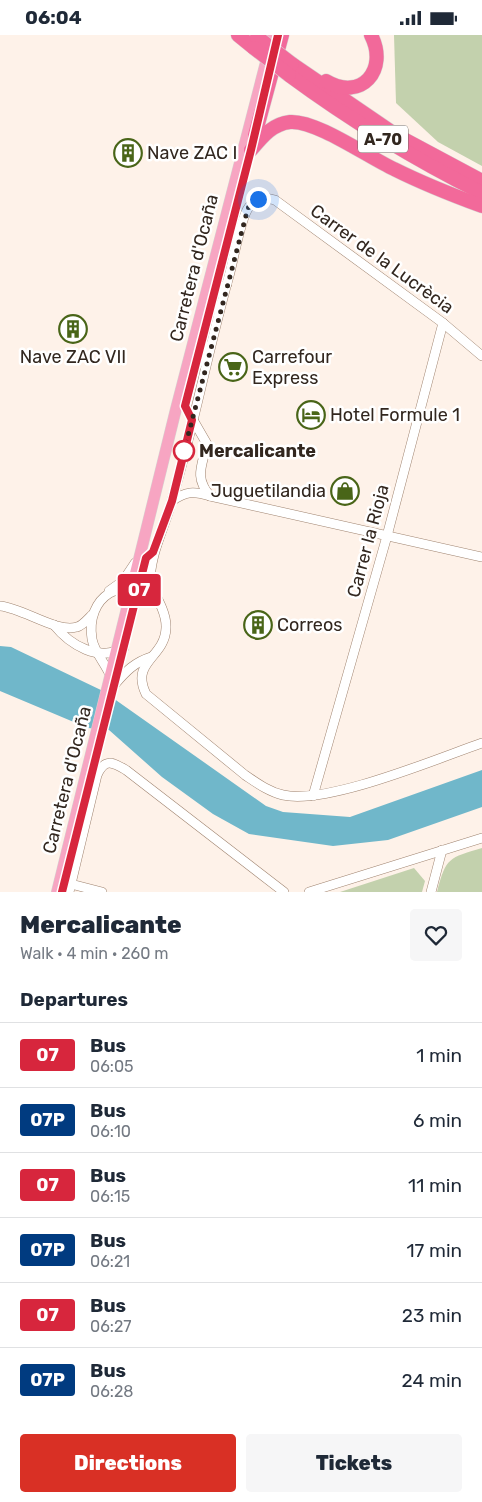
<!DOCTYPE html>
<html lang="en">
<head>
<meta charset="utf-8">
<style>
  body { margin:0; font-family:Rubik,sans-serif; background:#f6f6f7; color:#1f2937; height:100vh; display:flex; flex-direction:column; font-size:19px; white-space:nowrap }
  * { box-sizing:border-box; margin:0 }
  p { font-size:16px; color:#747a83 }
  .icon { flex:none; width:28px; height:28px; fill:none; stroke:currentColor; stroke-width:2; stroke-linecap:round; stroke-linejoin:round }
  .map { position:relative; height:857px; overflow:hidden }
  .side { display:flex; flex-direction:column; background:#fff; flex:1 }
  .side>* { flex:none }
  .badge { padding:0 10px; border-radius:4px; font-size:18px; line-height:32px }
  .you { position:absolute; width:25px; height:25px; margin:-12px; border:4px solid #fff; border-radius:50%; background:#1a73e8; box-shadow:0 0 0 8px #1a73e833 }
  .map>.badge { position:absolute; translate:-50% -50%; box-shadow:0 0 0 2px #fff }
  h2 { padding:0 20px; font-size:19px; line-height:45px }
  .round { display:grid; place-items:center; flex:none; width:52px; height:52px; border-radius:5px; background:#f6f6f7 }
  .summary { display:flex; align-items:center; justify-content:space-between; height:85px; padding:0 20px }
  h1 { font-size:24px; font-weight:800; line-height:38px }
  .primary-button { display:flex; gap:10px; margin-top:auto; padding:10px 20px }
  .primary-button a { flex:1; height:58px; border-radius:5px; background:#d93025; color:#fff; font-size:20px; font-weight:800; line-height:58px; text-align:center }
  .primary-button a+a { background:#f6f6f7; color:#1f2937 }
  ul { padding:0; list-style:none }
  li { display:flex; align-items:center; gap:15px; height:65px; padding:0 20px; border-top:1px solid #e0e1e3 }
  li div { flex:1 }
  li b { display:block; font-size:19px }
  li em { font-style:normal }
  li .badge { min-width:55px; font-weight:700; text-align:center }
  .status { display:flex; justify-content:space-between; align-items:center; height:35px; padding:0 25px; background:#fff; direction:ltr }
  .status svg { height:14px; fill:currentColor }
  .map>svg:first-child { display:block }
  .green { fill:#c3d1ad }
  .water { fill:#70b7ca }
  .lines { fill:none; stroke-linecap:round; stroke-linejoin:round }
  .minor-casing { stroke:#9f836f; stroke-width:10 }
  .major-casing { stroke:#d6d4d2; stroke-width:12 }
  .highway-casing { stroke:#d6d4d2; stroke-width:15 }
  .minor { stroke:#fff; stroke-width:9 }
  .major { stroke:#f7a5c2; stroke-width:11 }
  .highway { stroke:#f2699a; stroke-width:14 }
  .highway-bridge-casing { stroke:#d6d4d2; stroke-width:15; stroke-linecap:butt }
  .highway-bridge { stroke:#f2699a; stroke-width:14 }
  .line-casing { stroke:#fff; stroke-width:11 }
  .line { stroke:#d7263d; stroke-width:8 }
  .walk { stroke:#32271f; stroke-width:5; stroke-dasharray:0 9 }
  .stop-dot { fill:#fff; stroke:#d7263d; stroke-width:2.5 }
  .labels { text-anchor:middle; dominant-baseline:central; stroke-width:5; stroke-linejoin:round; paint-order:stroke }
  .shield { fill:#fff; stroke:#706862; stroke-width:1 }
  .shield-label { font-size:16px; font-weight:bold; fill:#32271f }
  .poi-label { font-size:18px; fill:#32271f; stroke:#fff; text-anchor:start }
  .street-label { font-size:18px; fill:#32271f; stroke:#fff }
  .stop-label { font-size:18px; font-weight:bold; fill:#32271f; stroke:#fff; text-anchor:start }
</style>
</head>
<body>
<div class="status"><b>06:04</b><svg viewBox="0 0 49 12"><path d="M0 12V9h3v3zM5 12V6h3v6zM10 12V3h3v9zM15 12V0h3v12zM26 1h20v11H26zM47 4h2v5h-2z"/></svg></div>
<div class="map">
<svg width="482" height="857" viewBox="0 0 482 857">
  <rect width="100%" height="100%" fill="#fef2e9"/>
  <g class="green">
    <polygon points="394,0 482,0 482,131 438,107 396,68"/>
    <path d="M482,813V857H437C446,822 449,823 482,813Z"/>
    <polygon points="414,833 425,846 422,857 340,857"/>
  </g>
  <polygon class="water" points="0,611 11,612 103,656 266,771 283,777 350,782 482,735 482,772 388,805 333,811 249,799 213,779 162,742 109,695 88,693 0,656"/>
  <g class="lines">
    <defs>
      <g id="minor">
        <polyline points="213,261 227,249"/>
        <polyline points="211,268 217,271 219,278"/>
        <polyline points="193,338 207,311"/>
        <polyline points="210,461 482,522"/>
        <path d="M172,466C186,456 194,456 210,461C194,442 202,431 207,409L185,371"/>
        <path d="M143,535C150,553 167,574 166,593C165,623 130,626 146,659L245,740C257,748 269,757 283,760C327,770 436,724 482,708"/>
        <path d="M150,552C149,520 164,495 172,465C194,391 208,315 229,241C233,227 241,181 249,172C257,162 264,162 275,165L443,288L482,321"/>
        <polyline points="109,556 123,546 135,528"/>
        <path d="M0,571C23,573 56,598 77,592C82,591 88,584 92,580"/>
        <path d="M54,590C70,610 98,627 124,613"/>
        <path d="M111,642C106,629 94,617 92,604C85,562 124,536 156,568"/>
        <path d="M115,649C126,636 135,627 151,622"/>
        <polyline points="313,761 387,501 443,288"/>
        <polyline points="71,849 102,857"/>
        <path d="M69,857L97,740C105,723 112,727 126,735L284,857"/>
        <polyline points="309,857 482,803"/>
        <polyline points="431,857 442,815"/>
      </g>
      <polyline id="major" points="57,857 176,374 273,0"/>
      <g id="highway">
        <polyline points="238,0 254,13"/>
        <polyline points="292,29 396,100 482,146"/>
        <path d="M289,40C350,85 414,124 482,158"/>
        <path d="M326,46C361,67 389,35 371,0"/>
        <polyline points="255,100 282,0"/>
        <path d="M251,115C262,102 272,89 290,87C316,85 368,122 394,134C422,148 452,160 482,171"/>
      </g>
    </defs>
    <use href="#minor" class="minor-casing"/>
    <use href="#major" class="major-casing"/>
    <use href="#highway" class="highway-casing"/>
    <use href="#minor" class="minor"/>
    <use href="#major" class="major"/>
    <use href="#highway" class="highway"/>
    <defs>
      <g id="highway-bridge">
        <polyline points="257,2 292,29"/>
        <polyline points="254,13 289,40"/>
      </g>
    </defs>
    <use href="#highway-bridge" class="highway-bridge-casing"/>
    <use href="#highway-bridge" class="highway-bridge"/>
  </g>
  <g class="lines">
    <defs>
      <polyline id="line" points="62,857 146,523 153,517 172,466 192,385 185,371 251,115 278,0"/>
    </defs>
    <use href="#line" class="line-casing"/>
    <use href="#line" class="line"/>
    <polyline class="walk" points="184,416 248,173 258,164"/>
  </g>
  <defs>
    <symbol id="building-ring" viewBox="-11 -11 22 22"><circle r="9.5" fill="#fff" stroke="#496518" stroke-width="1.5"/><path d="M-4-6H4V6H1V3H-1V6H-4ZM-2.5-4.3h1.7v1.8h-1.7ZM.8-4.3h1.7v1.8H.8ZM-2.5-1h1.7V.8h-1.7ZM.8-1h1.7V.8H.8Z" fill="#496518"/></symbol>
    <symbol id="supermarket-ring" viewBox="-11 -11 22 22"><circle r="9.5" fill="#fff" stroke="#496518" stroke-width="1.5"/><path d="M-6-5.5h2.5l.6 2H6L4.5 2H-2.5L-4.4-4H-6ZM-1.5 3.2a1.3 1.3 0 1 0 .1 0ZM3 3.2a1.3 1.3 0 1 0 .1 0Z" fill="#496518"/></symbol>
    <symbol id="hotel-ring" viewBox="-11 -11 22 22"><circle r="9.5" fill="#fff" stroke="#496518" stroke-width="1.5"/><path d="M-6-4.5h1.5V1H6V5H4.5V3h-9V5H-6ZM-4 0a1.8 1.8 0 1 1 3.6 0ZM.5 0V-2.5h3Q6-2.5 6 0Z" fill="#496518"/></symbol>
    <symbol id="shop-ring" viewBox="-11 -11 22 22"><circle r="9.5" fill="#fff" stroke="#496518" stroke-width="1.5"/><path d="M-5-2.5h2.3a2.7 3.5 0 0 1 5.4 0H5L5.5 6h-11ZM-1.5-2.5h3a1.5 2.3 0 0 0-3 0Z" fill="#496518"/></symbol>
  </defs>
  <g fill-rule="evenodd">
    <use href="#building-ring" x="112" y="102" width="32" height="32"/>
    <use href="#building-ring" x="57" y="278" width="32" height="32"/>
    <use href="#supermarket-ring" x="217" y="316" width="32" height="32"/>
    <use href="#hotel-ring" x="295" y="364" width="32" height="32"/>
    <use href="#shop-ring" x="329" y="440" width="32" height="32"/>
    <use href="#building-ring" x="242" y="574" width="32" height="32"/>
  </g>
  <circle class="stop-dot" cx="184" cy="416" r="10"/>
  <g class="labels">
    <rect class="shield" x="358" y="90.5" width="50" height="27" rx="4"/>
    <g class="shield-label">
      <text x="383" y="104">A-70</text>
    </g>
    <g class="poi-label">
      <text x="147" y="118">Nave ZAC I</text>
      <text x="73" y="322" text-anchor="middle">Nave ZAC VII</text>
      <text x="252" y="322">Carrefour<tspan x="252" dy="21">Express</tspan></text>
      <text x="330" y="380">Hotel Formule 1</text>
      <text x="326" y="456" text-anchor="end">Juguetilandia</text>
      <text x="277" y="590">Correos</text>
    </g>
    <g class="street-label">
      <text transform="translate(382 224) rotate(36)">Carrer de la Lucrècia</text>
      <text transform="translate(194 233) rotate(-76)">Carretera d'Ocaña</text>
      <text transform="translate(368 506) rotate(-75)">Carrer la Rioja</text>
      <text transform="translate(67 745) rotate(-76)">Carretera d'Ocaña</text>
    </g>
    <g class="stop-label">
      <text x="199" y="416">Mercalicante</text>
    </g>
  </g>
</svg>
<div class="you" style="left:258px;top:164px"></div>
<b class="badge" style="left:139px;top:555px;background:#d7263d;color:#fff">07</b>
</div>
<section class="side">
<div class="summary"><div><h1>Mercalicante</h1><p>Walk · 4 min · 260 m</p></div><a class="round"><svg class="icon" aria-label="heart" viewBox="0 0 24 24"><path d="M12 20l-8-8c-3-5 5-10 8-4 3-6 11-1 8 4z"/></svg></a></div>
<h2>Departures</h2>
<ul>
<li><span class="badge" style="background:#d7263d;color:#fff">07</span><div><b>Bus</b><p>06:05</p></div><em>1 min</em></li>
<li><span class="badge" style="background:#003b80;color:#fff">07P</span><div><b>Bus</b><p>06:10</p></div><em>6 min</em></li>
<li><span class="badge" style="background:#d7263d;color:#fff">07</span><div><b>Bus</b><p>06:15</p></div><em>11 min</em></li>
<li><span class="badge" style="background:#003b80;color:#fff">07P</span><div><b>Bus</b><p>06:21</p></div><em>17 min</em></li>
<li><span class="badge" style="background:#d7263d;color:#fff">07</span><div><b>Bus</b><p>06:27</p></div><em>23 min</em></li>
<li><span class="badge" style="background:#003b80;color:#fff">07P</span><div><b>Bus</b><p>06:28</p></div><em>24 min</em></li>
</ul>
<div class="primary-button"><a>Directions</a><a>Tickets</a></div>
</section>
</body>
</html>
